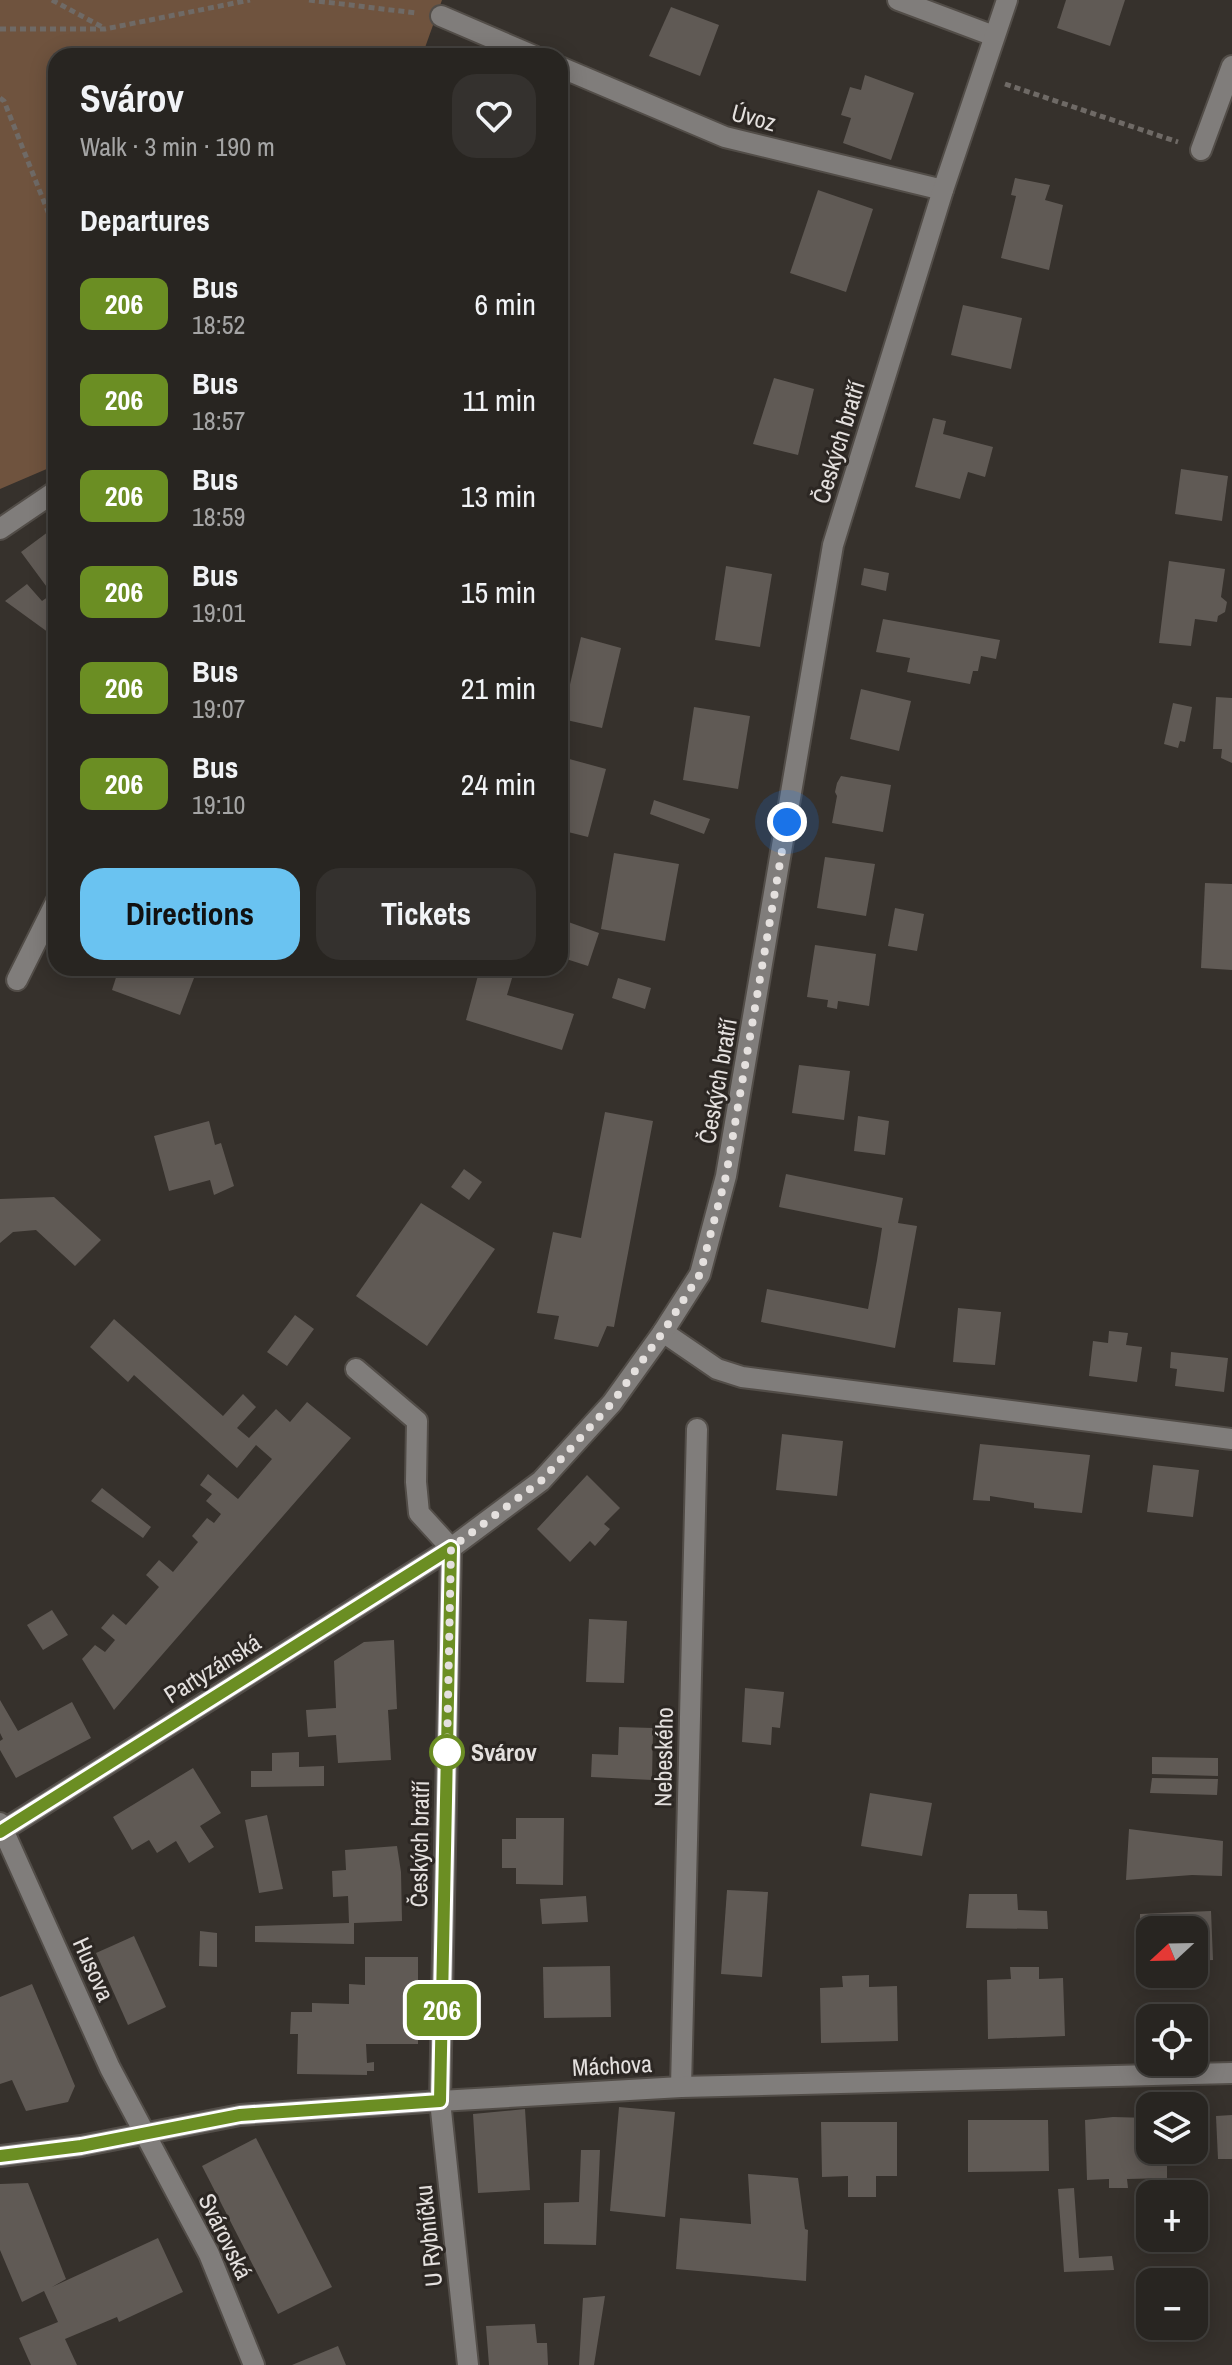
<!DOCTYPE html>
<html lang="en">
<head>
<meta charset="utf-8">
<style>
  body { margin:0; font-family:"Archivo Narrow",sans-serif; background:#34312e; color:#f1f3f6; height:100vh; display:flex; flex-direction:column; font-size:30px; white-space:nowrap }
  * { box-sizing:border-box; margin:0 }
  p { font-size:26px; color:#a5a5a5 }
  .icon { flex:none; width:44px; height:44px; fill:none; stroke:currentColor; stroke-width:2; stroke-linecap:round; stroke-linejoin:round }
  .map { position:relative; flex:1; overflow:hidden }
  .side { position:absolute; left:48px; top:48px; width:520px; height:928px; display:flex; flex-direction:column; background:#282521; border-radius:24px; box-shadow:0 4px 20px #0003,0 0 0 2px #44423f }
  .side>* { flex:none }
  .badge { padding:0 16px; border-radius:12px; font-size:28px; line-height:52px }
  .needle { width:52px; rotate:248deg }
  .fabs { position:absolute; left:1136px; top:1916px; display:grid; gap:16px }
  .fabs a { display:grid; place-items:center; width:72px; height:72px; border-radius:16px; background:#282521; box-shadow:0 4px 20px #0003,0 0 0 2px #44423f; font-size:40px }
  .you { position:absolute; width:40px; height:40px; margin:-20px; border:6px solid #fff; border-radius:50%; background:#1a73e8; box-shadow:0 0 0 12px #1a73e833 }
  .map>.badge { position:absolute; translate:-50% -50%; box-shadow:0 0 0 4px #fff }
  h2 { padding:0 32px; font-size:30px; line-height:72px }
  .round { display:grid; place-items:center; flex:none; width:84px; height:84px; border-radius:24px; background:#34312e }
  .headline { display:flex; align-items:center; justify-content:space-between; height:136px; padding:0 32px }
  h1 { font-size:38px; font-weight:700; line-height:60px }
  .action { display:flex; gap:16px; margin-top:auto; padding:16px 32px }
  .action a { flex:1; height:92px; border-radius:24px; background:#6ac3f1; color:#111; font-size:32px; font-weight:700; line-height:92px; text-align:center }
  .action a+a { background:#34312e; color:#f1f3f6 }
  ul { padding:0; list-style:none }
  li { display:flex; align-items:center; gap:24px; height:96px; padding:0 32px }
  li div { flex:1 }
  li b { display:block; font-size:30px }
  li em { font-style:normal }
  li .badge { min-width:88px; font-weight:700; text-align:center }
  .map>svg:first-child { display:block }
  .green { fill:#6f533e }
  .building { fill:#605a55 }
  .lines { fill:none; stroke-linecap:round; stroke-linejoin:round }
  .minor-casing { stroke:#524d48; stroke-width:24 }
  .path { stroke:#6f6a66; stroke-width:5; stroke-dasharray:6 4; stroke-linecap:butt }
  .minor { stroke:#807d7b; stroke-width:20 }
  .line-casing { stroke:#fff; stroke-width:18 }
  .line { stroke:#6b8e23; stroke-width:12 }
  .walk { stroke:#e4e0de; stroke-width:8; stroke-dasharray:0 14.4 }
  .stop-dot { fill:#fff; stroke:#6b8e23; stroke-width:4 }
  .labels { text-anchor:middle; dominant-baseline:central; stroke-width:6; stroke-linejoin:round; paint-order:stroke }
  .street-label { font-size:24px; fill:#e4e0de; stroke:#2c2723 }
  .stop-label { font-size:24px; font-weight:bold; fill:#e4e0de; stroke:#2c2723; text-anchor:start }
</style>
</head>
<body>
<div class="map">
<svg width="1232" height="2365" viewBox="0 0 1232 2365">
  <rect width="100%" height="100%" fill="#36312c"/>
  <polygon class="green" points="0,0 442,0 422,56 56,56 56,465 0,489"/>
  <g class="building">
    <polygon points="1066,0 1125,0 1110,46 1057,28"/>
    <polygon points="671,7 719,25 700,76 649,56"/>
    <polygon points="865,75 914,93 891,160 843,143 851,118 841,115 850,87 861,90"/>
    <polygon points="1015,178 1050,185 1045,200 1063,205 1049,270 1001,258 1016,196 1011,195"/>
    <polygon points="818,190 873,209 846,292 790,273"/>
    <polygon points="963,305 1022,318 1011,369 951,355"/>
    <polygon points="774,378 814,389 798,455 753,444"/>
    <polygon points="933,418 946,421 943,434 993,447 985,477 968,472 960,499 915,487"/>
    <polygon points="1181,469 1228,476 1222,521 1175,514"/>
    <polygon points="56,526 56,638 5,601 27,584 42,601 52,594 21,552"/>
    <polygon points="1169,561 1225,569 1221,597 1227,602 1225,612 1218,616 1217,622 1195,619 1191,646 1159,643"/>
    <polygon points="726,566 772,574 760,647 715,640"/>
    <polygon points="864,568 889,573 886,591 861,585"/>
    <polygon points="883,619 1000,640 996,659 981,656 978,671 973,671 970,684 907,672 910,658 876,652"/>
    <polygon points="581,637 621,648 602,728 562,719"/>
    <polygon points="861,689 911,701 899,751 850,739"/>
    <polygon points="1216,697 1232,698 1232,763 1221,758 1222,749 1213,749"/>
    <polygon points="1173,703 1192,707 1185,742 1180,741 1178,748 1164,744"/>
    <polygon points="694,707 750,716 738,789 683,780"/>
    <polygon points="562,757 606,769 588,837 560,830 560,766"/>
    <polygon points="841,776 891,785 883,832 832,823 837,796 835,792 837,783"/>
    <polygon points="654,800 710,819 704,834 650,814"/>
    <polygon points="614,853 679,864 665,941 601,929"/>
    <polygon points="825,857 875,864 866,916 817,908"/>
    <polygon points="1205,883 1232,884 1232,970 1201,968"/>
    <polygon points="895,908 924,914 917,951 888,946"/>
    <polygon points="560,919 599,933 588,966 560,957"/>
    <polygon points="815,945 876,954 869,1006 838,1001 837,1009 827,1007 828,1000 807,997"/>
    <polygon points="119,968 191,968 197,970 180,1015 112,990"/>
    <polygon points="480,968 515,968 507,995 574,1014 562,1050 466,1020"/>
    <polygon points="618,978 651,988 645,1009 612,998"/>
    <polygon points="799,1065 850,1071 844,1120 792,1113"/>
    <polygon points="605,1112 653,1121 614,1327 607,1326 598,1347 554,1339 559,1316 537,1313 553,1232 581,1238"/>
    <polygon points="858,1116 889,1121 885,1155 854,1151"/>
    <polygon points="209,1121 215,1145 221,1143 234,1186 214,1195 210,1180 169,1191 154,1136"/>
    <polygon points="464,1169 482,1182 469,1200 451,1187"/>
    <polygon points="786,1174 903,1198 898,1223 917,1226 895,1348 761,1322 767,1289 868,1309 877,1260 882,1228 779,1207"/>
    <polygon points="54,1197 101,1240 75,1266 36,1230 13,1232 0,1243 0,1199"/>
    <polygon points="421,1203 495,1249 427,1346 356,1296"/>
    <polygon points="958,1308 1001,1312 995,1365 953,1362"/>
    <polygon points="295,1315 314,1329 287,1366 267,1352"/>
    <polygon points="114,1319 223,1416 243,1394 256,1407 237,1428 249,1438 276,1409 290,1422 307,1402 351,1438 114,1710 82,1659 95,1645 105,1652 115,1640 101,1628 113,1614 126,1625 159,1587 146,1575 159,1560 173,1572 198,1542 192,1536 207,1518 214,1523 221,1514 206,1501 212,1494 200,1485 208,1474 238,1499 272,1459 256,1445 237,1468 134,1375 128,1382 90,1347"/>
    <polygon points="1109,1331 1128,1333 1126,1345 1142,1347 1137,1382 1089,1376 1093,1341 1108,1343"/>
    <polygon points="1171,1352 1228,1358 1224,1392 1175,1386 1177,1369 1170,1368"/>
    <polygon points="782,1434 843,1441 837,1496 776,1490"/>
    <polygon points="980,1444 1090,1455 1082,1513 1034,1508 1034,1503 990,1496 990,1501 973,1500"/>
    <polygon points="1153,1465 1199,1470 1193,1517 1147,1512"/>
    <polygon points="587,1475 620,1508 604,1524 610,1529 595,1546 590,1541 570,1562 537,1529"/>
    <polygon points="102,1488 151,1527 143,1538 91,1501"/>
    <polygon points="52,1610 68,1635 43,1650 27,1625"/>
    <polygon points="589,1619 627,1621 624,1683 586,1682"/>
    <polygon points="394,1640 397,1709 388,1710 391,1760 338,1763 336,1735 308,1737 306,1710 336,1708 334,1661 364,1642"/>
    <polygon points="745,1688 784,1692 780,1728 772,1727 771,1745 742,1742"/>
    <polygon points="0,1700 18,1731 72,1702 91,1738 16,1778 0,1750 0,1741 3,1739 0,1733"/>
    <polygon points="619,1727 653,1728 652,1780 591,1777 592,1754 618,1755"/>
    <polygon points="299,1752 299,1767 324,1766 324,1786 251,1787 251,1771 272,1771 272,1753"/>
    <polygon points="1152,1757 1218,1758 1218,1776 1152,1774"/>
    <polygon points="193,1768 221,1813 200,1826 214,1847 189,1863 176,1841 157,1853 149,1840 132,1850 113,1817"/>
    <polygon points="1152,1778 1218,1779 1217,1795 1150,1793"/>
    <polygon points="870,1793 932,1803 922,1856 861,1846"/>
    <polygon points="267,1815 283,1889 259,1893 245,1820"/>
    <polygon points="516,1818 564,1818 563,1885 516,1884 516,1868 502,1868 502,1839 516,1839"/>
    <polygon points="1129,1829 1223,1841 1222,1876 1192,1875 1126,1880"/>
    <polygon points="397,1846 401,1872 402,1921 354,1923 354,1944 255,1942 255,1926 349,1923 348,1896 333,1897 332,1871 346,1870 345,1850"/>
    <polygon points="727,1890 768,1892 762,1977 721,1974"/>
    <polygon points="969,1894 1017,1894 1018,1910 1047,1911 1048,1929 966,1928"/>
    <polygon points="586,1896 588,1922 542,1924 540,1899"/>
    <polygon points="1211,1911 1213,1960 1194,1961 1194,1930 1150,1930 1150,1962 1139,1962 1140,1914"/>
    <polygon points="200,1931 217,1933 217,1967 199,1966"/>
    <polygon points="134,1936 166,2007 128,2025 96,1953"/>
    <polygon points="365,1957 418,1957 418,2044 366,2044 367,2063 374,2062 374,2071 367,2071 367,2075 297,2074 298,2034 290,2034 291,2012 312,2012 312,2003 349,2004 349,1984 365,1985"/>
    <polygon points="610,1966 611,2017 544,2018 543,1967"/>
    <polygon points="1010,1967 1039,1967 1039,1979 1063,1978 1065,2036 988,2039 987,1980 1011,1979"/>
    <polygon points="869,1975 869,1987 897,1986 898,2041 821,2043 820,1988 843,1987 842,1976"/>
    <polygon points="32,1984 75,2086 68,2102 26,2111 12,2080 0,2084 0,1997"/>
    <polygon points="619,2107 675,2112 665,2217 610,2211"/>
    <polygon points="525,2109 530,2190 478,2193 473,2114"/>
    <polygon points="1232,2115 1232,2159 1218,2159 1216,2116"/>
    <polygon points="1113,2117 1150,2118 1150,2150 1167,2150 1167,2178 1127,2179 1128,2188 1109,2188 1109,2179 1087,2180 1085,2120"/>
    <polygon points="968,2120 1048,2120 1049,2171 968,2172"/>
    <polygon points="821,2122 897,2122 897,2176 876,2176 876,2197 848,2197 848,2176 822,2177"/>
    <polygon points="256,2138 332,2287 278,2314 202,2166"/>
    <polygon points="581,2150 600,2150 596,2245 544,2244 544,2203 579,2202"/>
    <polygon points="748,2174 798,2178 805,2229 808,2230 806,2281 676,2269 680,2218 751,2224"/>
    <polygon points="28,2183 66,2279 52,2287 158,2238 183,2292 119,2322 117,2317 65,2339 77,2365 31,2365 19,2338 58,2322 44,2291 22,2302 0,2250 0,2184"/>
    <polygon points="1074,2188 1079,2258 1112,2256 1114,2270 1064,2272 1058,2189"/>
    <polygon points="605,2296 594,2365 579,2365 583,2298"/>
    <polygon points="535,2324 537,2343 547,2343 548,2365 489,2365 486,2326"/>
    <polygon points="338,2346 346,2365 292,2365"/>
  </g>
  <g class="lines">
    <defs>
      <g id="minor">
        <polyline points="898,0 994,36"/>
        <polyline points="441,16 534,56"/>
        <polyline points="560,67 725,137 943,190"/>
        <polyline points="1201,150 1232,66"/>
        <polyline points="0,529 56,491"/>
        <polyline points="17,980 56,902"/>
        <polyline points="663,1332 717,1369 742,1377 1232,1439"/>
        <polyline points="356,1369 417,1421 416,1482 419,1513 451,1548"/>
        <polyline points="451,1548 440,2101 468,2365"/>
        <polyline points="0,1823 110,2068 209,2254 254,2365"/>
        <polyline points="0,1832 451,1548 541,1481 612,1403 663,1332 700,1274 726,1176 833,545 943,190 1007,0"/>
        <polyline points="681,2087 697,1429"/>
        <polyline points="0,2156 81,2146 240,2115 440,2101 681,2087 1232,2073"/>
      </g>
    </defs>
    <use href="#minor" class="minor-casing"/>
    <g class="path">
      <polyline points="52,0 104,28"/>
      <polyline points="309,0 416,13"/>
      <polyline points="0,29 105,29 250,0"/>
      <polyline points="1005,84 1178,142"/>
      <polyline points="0,98 4,101 56,232"/>
    </g>
    <use href="#minor" class="minor"/>
  </g>
  <g class="lines">
    <defs>
      <polyline id="line" points="0,1832 451,1548 440,2101 240,2115 81,2146 0,2156"/>
    </defs>
    <use href="#line" class="line-casing"/>
    <use href="#line" class="line"/>
    <polyline class="walk" points="447,1752 451,1548 541,1481 612,1403 663,1332 700,1274 726,1176 787,822"/>
  </g>
  <circle class="stop-dot" cx="447" cy="1752" r="16"/>
  <g class="labels">
    <g class="street-label">
      <text transform="translate(754 117) rotate(15)">Úvoz</text>
      <text transform="translate(838 442) rotate(-73)">Českých bratří</text>
      <text transform="translate(717 1081) rotate(-80)">Českých bratří</text>
      <text transform="translate(212 1668) rotate(-32)">Partyzánská</text>
      <text transform="translate(663 1757) rotate(-89)">Nebeského</text>
      <text transform="translate(419 1844) rotate(-89)">Českých bratří</text>
      <text transform="translate(94 1969) rotate(66)">Husova</text>
      <text transform="translate(612 2065) rotate(-3)">Máchova</text>
      <text transform="translate(226 2236) rotate(64)">Svárovská</text>
      <text transform="translate(428 2236) rotate(-96)">U Rybníčku</text>
    </g>
    <g class="stop-label">
      <text x="471" y="1752">Svárov</text>
    </g>
  </g>
</svg>
<div class="fabs">
<a><svg class="needle" viewBox="-14 -14 28 28"><path d="M0-13l5 13h-10z" fill="#e53935"/><path d="M0 13l5-13h-10z" fill="#a5a5a5"/></svg></a>
<a><svg class="icon" aria-label="locate" viewBox="0 0 24 24"><circle cx="12" cy="12" r="6"/><path d="M12 2v4M12 18v4M2 12h4M18 12h4"/></svg></a>
<a><svg class="icon" aria-label="layers" viewBox="0 0 24 24"><path d="M12 4l9 5-9 5-9-5zM3 14l9 5 9-5"/></svg></a>
<a>+</a>
<a>−</a>
</div>
<div class="you" style="left:787px;top:822px"></div>
<b class="badge" style="left:442px;top:2010px;background:#6b8e23;color:#fff">206</b>
<section class="side">
<div class="headline"><div><h1>Svárov</h1><p>Walk · 3 min · 190 m</p></div><a class="round"><svg class="icon" aria-label="heart" viewBox="0 0 24 24"><path d="M12 20l-8-8c-3-5 5-10 8-4 3-6 11-1 8 4z"/></svg></a></div>
<h2>Departures</h2>
<ul>
<li><span class="badge" style="background:#6b8e23;color:#fff">206</span><div><b>Bus</b><p>18:52</p></div><em>6 min</em></li>
<li><span class="badge" style="background:#6b8e23;color:#fff">206</span><div><b>Bus</b><p>18:57</p></div><em>11 min</em></li>
<li><span class="badge" style="background:#6b8e23;color:#fff">206</span><div><b>Bus</b><p>18:59</p></div><em>13 min</em></li>
<li><span class="badge" style="background:#6b8e23;color:#fff">206</span><div><b>Bus</b><p>19:01</p></div><em>15 min</em></li>
<li><span class="badge" style="background:#6b8e23;color:#fff">206</span><div><b>Bus</b><p>19:07</p></div><em>21 min</em></li>
<li><span class="badge" style="background:#6b8e23;color:#fff">206</span><div><b>Bus</b><p>19:10</p></div><em>24 min</em></li>
</ul>
<div class="action"><a>Directions</a><a>Tickets</a></div>
</section>
</div>
</body>
</html>
